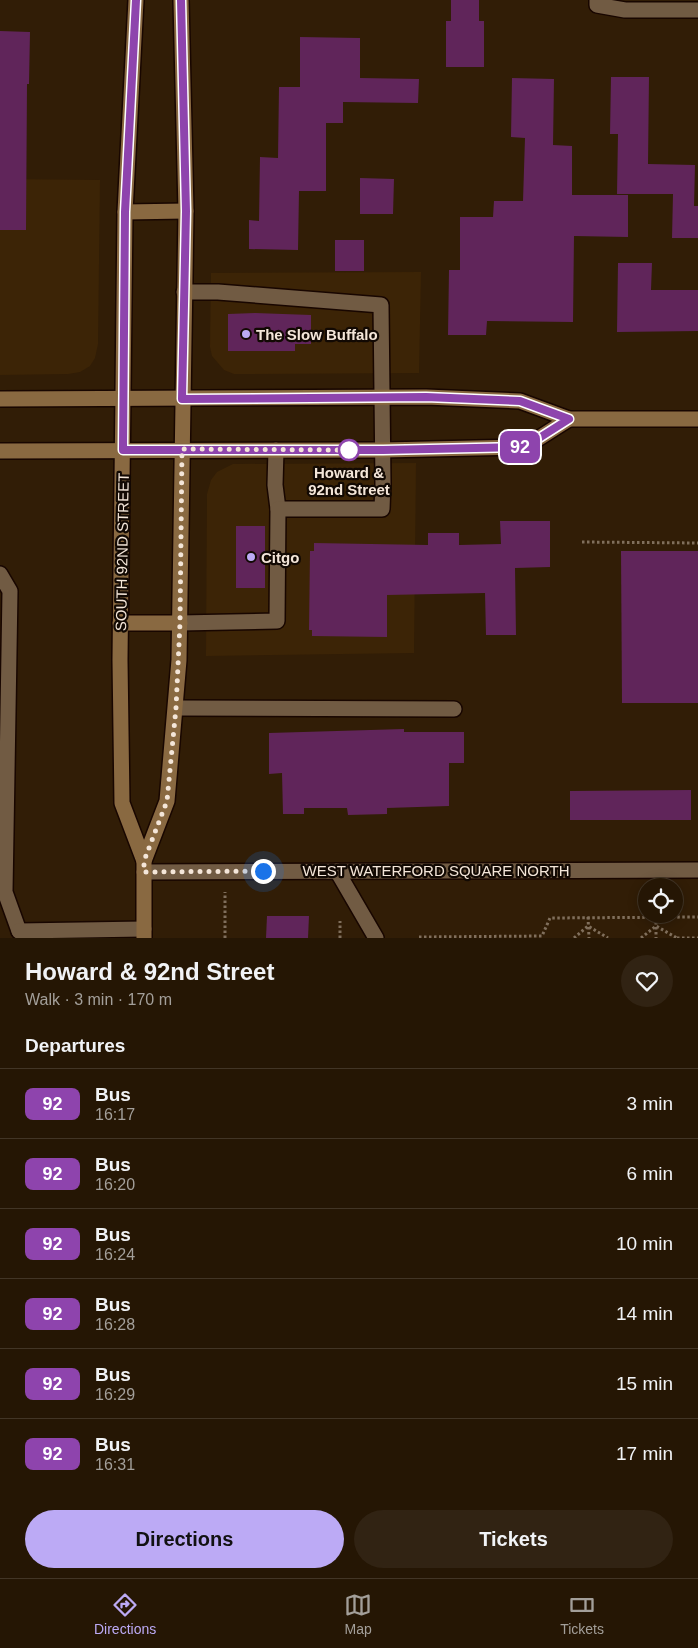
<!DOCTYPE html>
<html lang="en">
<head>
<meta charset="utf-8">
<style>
  body { margin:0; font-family:Arial,sans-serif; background:#312313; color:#f1f3f6; height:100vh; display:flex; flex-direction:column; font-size:19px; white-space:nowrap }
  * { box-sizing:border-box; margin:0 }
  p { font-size:16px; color:#a39f9a }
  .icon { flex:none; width:28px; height:28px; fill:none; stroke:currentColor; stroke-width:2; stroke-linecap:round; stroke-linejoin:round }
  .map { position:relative; height:938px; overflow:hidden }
  .drawer { display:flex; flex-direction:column; background:#251604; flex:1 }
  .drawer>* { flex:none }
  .badge { padding:0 10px; border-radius:8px; font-size:18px; line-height:32px }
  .controls { position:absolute; left:638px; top:878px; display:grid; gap:10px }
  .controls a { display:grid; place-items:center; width:45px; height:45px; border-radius:50%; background:#251604; box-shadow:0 2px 12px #0003,0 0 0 1px #423526; font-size:25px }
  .you { position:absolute; width:25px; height:25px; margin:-12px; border:4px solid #fff; border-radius:50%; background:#1a73e8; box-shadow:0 0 0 8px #1a73e833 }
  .map>.badge { position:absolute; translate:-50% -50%; box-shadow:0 0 0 2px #fff }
  h2 { padding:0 25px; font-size:19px; line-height:45px }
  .round { display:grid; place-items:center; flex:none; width:52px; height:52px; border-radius:26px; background:#312313 }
  .overview { display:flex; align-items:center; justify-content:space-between; height:85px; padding:0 25px }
  h1 { font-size:24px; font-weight:800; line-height:38px }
  .primary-button { display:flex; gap:10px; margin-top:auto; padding:10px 25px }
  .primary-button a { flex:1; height:58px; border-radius:30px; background:#bcaaf5; color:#111; font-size:20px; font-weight:800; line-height:58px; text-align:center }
  .primary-button a+a { background:#312313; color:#f1f3f6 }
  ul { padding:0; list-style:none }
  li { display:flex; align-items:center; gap:15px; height:70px; padding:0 25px; border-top:1px solid #423526 }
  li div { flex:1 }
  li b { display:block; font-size:19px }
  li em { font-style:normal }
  li .badge { min-width:55px; font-weight:700; text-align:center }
  .menu { display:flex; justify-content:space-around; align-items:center; height:70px; border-top:1px solid #423526; background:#251604; font-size:14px; color:#a39f9a }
  .menu a { display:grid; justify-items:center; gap:2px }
  .menu .active { color:#bcaaf5 }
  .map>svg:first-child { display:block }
  .built { fill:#3c2406 }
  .building { fill:#60255a }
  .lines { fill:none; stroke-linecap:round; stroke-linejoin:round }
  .lane-casing { stroke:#180600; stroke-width:18 }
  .street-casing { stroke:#180600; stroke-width:18 }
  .secondary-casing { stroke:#180600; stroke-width:18 }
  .path { stroke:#806f5c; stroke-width:3; stroke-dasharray:2.5 2.5; stroke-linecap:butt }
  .lane { stroke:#715b43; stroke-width:15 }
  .street { stroke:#715b43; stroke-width:15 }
  .secondary { stroke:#896941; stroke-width:15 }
  .line-casing { stroke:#fff; stroke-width:11 }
  .line { stroke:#8e44ad; stroke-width:8 }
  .walk { stroke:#f4e6d9; stroke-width:5; stroke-dasharray:0 9 }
  .poi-dot { fill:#bcaaf5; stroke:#120903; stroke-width:2 }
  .stop-dot { fill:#fff; stroke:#8e44ad; stroke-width:2.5 }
  .labels { text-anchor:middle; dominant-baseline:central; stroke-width:4.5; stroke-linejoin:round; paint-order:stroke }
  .poi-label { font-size:15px; font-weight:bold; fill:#f4e6d9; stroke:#120903; text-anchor:start }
  .stop-label { font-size:15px; font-weight:bold; fill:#f4e6d9; stroke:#120903 }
  .street-label { font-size:15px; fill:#f4e6d9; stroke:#120903 }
</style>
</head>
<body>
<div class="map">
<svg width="698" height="938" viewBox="0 0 698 938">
  <rect width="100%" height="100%" fill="#311d06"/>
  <g class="built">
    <polygon points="0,179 100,180 98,344 95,358 90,366 80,372 68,374 0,375"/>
    <polygon points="421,272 419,373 234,374 224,370 212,356 210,347 211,273"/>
    <polygon points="416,463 414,653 206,656 207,494 211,480 217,472 233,464"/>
  </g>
  <g class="building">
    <polygon points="451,0 479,0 479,21 484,21 484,67 446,67 446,21 451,21"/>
    <polygon points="0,31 30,32 29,84 27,84 26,230 0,230"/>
    <polygon points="300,37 360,38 360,78 419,79 418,103 343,102 343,123 326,123 326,191 299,191 298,250 249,249 249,220 259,221 260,157 278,158 279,87 300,87"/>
    <polygon points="611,77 649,77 648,164 695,165 694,206 698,206 698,238 672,238 673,194 617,194 618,134 610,134"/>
    <polygon points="512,78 554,79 553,145 572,146 572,195 628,195 628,237 574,236 573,322 487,321 486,335 448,335 449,270 460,270 460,217 493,217 494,201 523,201 525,138 511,137"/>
    <polygon points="360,178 394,179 393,214 360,214"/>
    <rect x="335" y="240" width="29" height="31"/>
    <polygon points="618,263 652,263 651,290 698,290 698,331 617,332"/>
    <polygon points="255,313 311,315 311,344 295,344 295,351 228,351 228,314"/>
    <polygon points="500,521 550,521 550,567 515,568 516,635 486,635 485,593 387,595 387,637 312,636 312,630 309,630 310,551 314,551 314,543 428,545 428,533 459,533 459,545 501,544"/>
    <rect x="236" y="526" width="29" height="62"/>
    <polygon points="621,551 698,551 698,703 622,703"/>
    <polygon points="404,729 404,732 464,732 464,763 449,763 449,806 387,808 387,814 348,815 347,808 304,808 304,814 283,814 282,773 269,774 269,733"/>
    <polygon points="691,790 691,820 570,820 570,791"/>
    <polygon points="267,916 309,916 308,938 266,938"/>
  </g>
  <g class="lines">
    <defs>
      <g id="lane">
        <polyline points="276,450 275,485 278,509"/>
        <polyline points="0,574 10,591 5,892 19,931"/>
        <polyline points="180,623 277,621 278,509 382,509 383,484 381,305 218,292 184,292"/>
        <polyline points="176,708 454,709"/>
        <polyline points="337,871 376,938"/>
        <polyline points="144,872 698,870"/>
        <polyline points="19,931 144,929"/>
      </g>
      <polyline id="street" points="597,0 597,5 625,10 698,10"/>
      <g id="secondary">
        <polyline points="136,0 125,212 120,660 122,803 144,861"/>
        <polyline points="125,212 186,211"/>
        <polyline points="0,399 426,397 520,401 569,419 698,419"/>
        <polyline points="0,451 383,450 525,447 569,419"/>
        <polyline points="120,623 180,623"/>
        <polyline points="144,938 144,861 167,801 179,660 186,211 181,0"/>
      </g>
    </defs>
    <use href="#lane" class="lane-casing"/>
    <use href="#street" class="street-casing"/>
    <use href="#secondary" class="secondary-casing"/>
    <g class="path">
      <polyline points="582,542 698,543"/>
      <polyline points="588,917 589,938"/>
      <polyline points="656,917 656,938"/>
      <polyline points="419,937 542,936 550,918 698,917"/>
      <polyline points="225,938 225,892"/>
      <polyline points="340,938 340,921"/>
      <polyline points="574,938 588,926 608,938"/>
      <polyline points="641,938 656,926 677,938"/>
      <polyline points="677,938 698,938"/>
    </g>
    <use href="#lane" class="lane"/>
    <use href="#street" class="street"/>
    <use href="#secondary" class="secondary"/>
  </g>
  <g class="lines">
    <defs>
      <polyline id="line" points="136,0 125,212 123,450 383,450 525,447 569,419 520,401 426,397 182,399 186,211 181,0"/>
    </defs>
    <use href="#line" class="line-casing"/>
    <use href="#line" class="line"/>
    <polyline class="walk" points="263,871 144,872 144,861 167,801 176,708 180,623 182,449 349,450"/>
  </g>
  <g class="poi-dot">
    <circle cx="246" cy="334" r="5"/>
    <circle cx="251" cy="557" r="5"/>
  </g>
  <circle class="stop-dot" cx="349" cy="450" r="10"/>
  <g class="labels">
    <g class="poi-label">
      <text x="256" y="334">The Slow Buffalo</text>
      <text x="261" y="557">Citgo</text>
    </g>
    <g class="stop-label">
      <text x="349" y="472">Howard &amp;<tspan x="349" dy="17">92nd Street</tspan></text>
    </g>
    <g class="street-label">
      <text transform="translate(122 552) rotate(-89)">SOUTH 92ND STREET</text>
      <text x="436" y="870">WEST WATERFORD SQUARE NORTH</text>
    </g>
  </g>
</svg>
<div class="controls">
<a><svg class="icon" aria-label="locate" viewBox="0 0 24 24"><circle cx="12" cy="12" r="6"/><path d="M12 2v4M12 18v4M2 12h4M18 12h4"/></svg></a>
</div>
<div class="you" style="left:263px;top:871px"></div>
<b class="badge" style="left:520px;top:447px;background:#8e44ad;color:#fff">92</b>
</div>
<section class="drawer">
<div class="overview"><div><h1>Howard &amp; 92nd Street</h1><p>Walk · 3 min · 170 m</p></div><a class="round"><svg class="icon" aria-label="heart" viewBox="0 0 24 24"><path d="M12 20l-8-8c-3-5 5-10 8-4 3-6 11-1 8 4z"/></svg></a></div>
<h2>Departures</h2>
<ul>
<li><span class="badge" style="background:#8e44ad;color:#fff">92</span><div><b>Bus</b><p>16:17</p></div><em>3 min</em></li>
<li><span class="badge" style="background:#8e44ad;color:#fff">92</span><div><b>Bus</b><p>16:20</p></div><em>6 min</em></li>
<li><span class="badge" style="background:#8e44ad;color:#fff">92</span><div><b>Bus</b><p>16:24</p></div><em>10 min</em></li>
<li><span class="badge" style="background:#8e44ad;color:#fff">92</span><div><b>Bus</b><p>16:28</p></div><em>14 min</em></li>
<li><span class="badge" style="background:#8e44ad;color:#fff">92</span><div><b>Bus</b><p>16:29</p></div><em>15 min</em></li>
<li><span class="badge" style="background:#8e44ad;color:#fff">92</span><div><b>Bus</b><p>16:31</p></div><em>17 min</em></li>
</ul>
<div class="primary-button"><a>Directions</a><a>Tickets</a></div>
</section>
<nav class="menu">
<a class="active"><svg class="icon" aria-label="directions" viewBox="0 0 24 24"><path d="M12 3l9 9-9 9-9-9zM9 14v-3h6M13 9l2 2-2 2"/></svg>Directions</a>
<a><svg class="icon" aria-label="map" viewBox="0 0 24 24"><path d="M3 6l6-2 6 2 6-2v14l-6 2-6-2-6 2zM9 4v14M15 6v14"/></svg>Map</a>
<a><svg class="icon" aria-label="tickets" viewBox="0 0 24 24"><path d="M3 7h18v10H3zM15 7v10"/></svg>Tickets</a>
</nav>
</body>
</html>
